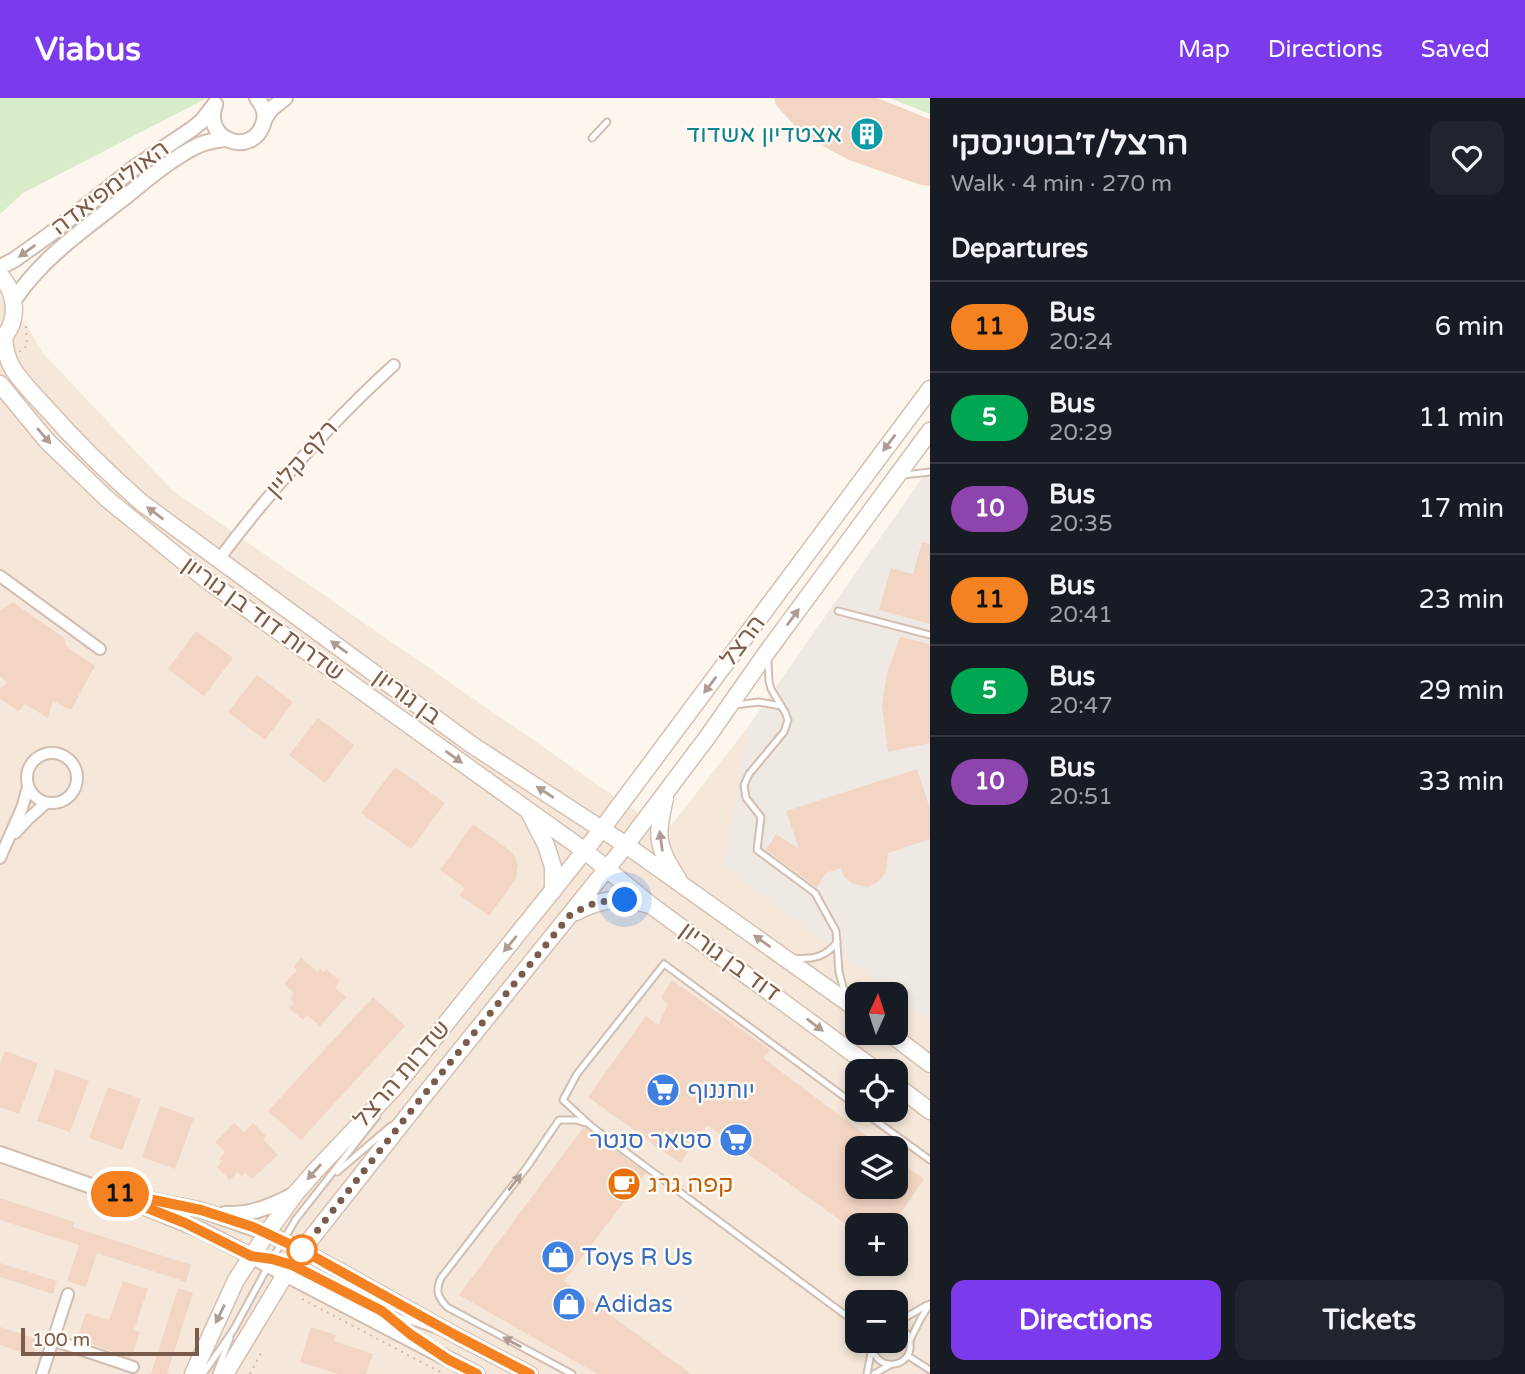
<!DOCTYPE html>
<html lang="en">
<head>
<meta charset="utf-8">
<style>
  body { margin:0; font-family:"Varela Round",Heebo,sans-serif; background:#20242c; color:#f1f3f6; height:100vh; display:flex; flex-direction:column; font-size:26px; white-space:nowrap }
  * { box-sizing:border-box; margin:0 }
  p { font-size:23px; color:#9ea1a6 }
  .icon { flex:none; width:38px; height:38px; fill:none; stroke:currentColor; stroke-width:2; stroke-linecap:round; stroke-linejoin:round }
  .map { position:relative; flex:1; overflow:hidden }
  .sheet { display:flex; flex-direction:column; background:#171b24; width:595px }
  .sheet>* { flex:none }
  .badge { padding:0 14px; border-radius:23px; font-size:24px; line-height:46px }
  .needle { width:46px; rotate:3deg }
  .fabs { position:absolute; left:845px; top:884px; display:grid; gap:14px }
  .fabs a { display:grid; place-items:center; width:63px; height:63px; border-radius:14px; background:#171b24; box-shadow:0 4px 10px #0003; font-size:35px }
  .scale { position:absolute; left:21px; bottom:18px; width:178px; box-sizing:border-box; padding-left:7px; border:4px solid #7a5c4d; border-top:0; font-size:19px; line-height:24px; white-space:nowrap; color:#7a5c4d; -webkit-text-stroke:5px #fffaf3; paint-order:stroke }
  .you { position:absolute; width:35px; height:35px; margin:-18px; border:5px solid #fff; border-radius:50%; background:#1a73e8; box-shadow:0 0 0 10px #1a73e833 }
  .map>.badge { position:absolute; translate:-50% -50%; box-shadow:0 0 0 4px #fff }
  h2 { padding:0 21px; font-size:26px; line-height:63px }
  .round { display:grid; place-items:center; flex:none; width:74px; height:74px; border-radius:14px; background:#20242c }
  .summary { display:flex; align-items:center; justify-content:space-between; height:119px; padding:0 21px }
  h1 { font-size:33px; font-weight:700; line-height:52px }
  .primary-button { display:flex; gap:14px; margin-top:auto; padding:14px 21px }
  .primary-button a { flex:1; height:80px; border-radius:14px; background:#7c3aed; color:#fff; font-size:28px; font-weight:700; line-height:80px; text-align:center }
  .primary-button a+a { background:#20242c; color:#f1f3f6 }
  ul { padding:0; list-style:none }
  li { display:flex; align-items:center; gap:21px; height:91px; padding:0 21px; border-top:2px solid #363941 }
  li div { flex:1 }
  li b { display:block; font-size:26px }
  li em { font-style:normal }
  li .badge { min-width:77px; font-weight:700; text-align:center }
  header { display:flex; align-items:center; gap:42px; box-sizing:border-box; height:98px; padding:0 35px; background:#7c3aed; color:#fff }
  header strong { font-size:33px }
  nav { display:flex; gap:38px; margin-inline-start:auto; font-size:24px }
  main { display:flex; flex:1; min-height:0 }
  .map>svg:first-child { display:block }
  .residential { fill:#f5e8da; fill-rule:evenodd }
  .industrial { fill:#efe9e4 }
  .green { fill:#d8ecc9 }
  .building { fill:#f3d5c3 }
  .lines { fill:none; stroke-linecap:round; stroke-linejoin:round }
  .service-casing { stroke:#d1beb0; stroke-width:9 }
  .minor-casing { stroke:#d1beb0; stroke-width:14 }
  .tertiary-casing { stroke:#d1beb0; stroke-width:18 }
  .secondary-casing { stroke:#d6c0b0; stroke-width:19 }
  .path { stroke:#d9b8a5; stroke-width:2; stroke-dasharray:2 5; stroke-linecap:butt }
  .service { stroke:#fff; stroke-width:5 }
  .minor { stroke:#fff; stroke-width:10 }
  .tertiary { stroke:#fff; stroke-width:14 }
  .secondary { stroke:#fff; stroke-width:16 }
  .oneway { fill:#af9d94 }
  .line-casing { stroke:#fff; stroke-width:16 }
  .line { stroke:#f58220; stroke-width:10 }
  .walk { stroke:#7a5c4d; stroke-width:7; stroke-dasharray:0 12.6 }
  .stop-dot { fill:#fff; stroke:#f58220; stroke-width:3.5 }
  .labels { text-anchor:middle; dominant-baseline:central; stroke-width:5; stroke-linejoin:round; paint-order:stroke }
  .culture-label { font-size:24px; fill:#0d838f; stroke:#fffaf3; text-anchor:end }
  .street-label { font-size:24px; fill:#7a5c4d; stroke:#fffaf3 }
  .shop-label { font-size:24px; fill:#366cbe; stroke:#fffaf3; text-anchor:start }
  .food-label { font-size:24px; fill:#c56008; stroke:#fffaf3; text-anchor:start }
</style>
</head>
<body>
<header>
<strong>Viabus</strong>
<nav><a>Map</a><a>Directions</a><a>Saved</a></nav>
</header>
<main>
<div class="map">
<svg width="930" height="1276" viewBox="0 0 930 1276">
  <rect width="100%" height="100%" fill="#fdf6ec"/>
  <path class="residential" d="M0,197L29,231L43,255L172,392L666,734L748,629L930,369V1276H0ZM858,896H896V934H858ZM858,973H896V1012H858ZM858,1050H896V1088H858ZM858,1127H896V1166H858ZM858,1204H896V1242H858Z"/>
  <polygon class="industrial" points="930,369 930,923 724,768 748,629"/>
  <g class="green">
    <polygon points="0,0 207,0 23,95 0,116"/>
    <polygon points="889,0 930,0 930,16"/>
  </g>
  <g class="building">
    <polygon points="774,0 877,0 930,21 930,88 921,87 849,62 815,44 795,28 776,7"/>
    <polygon points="922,444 930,446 930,526 879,512 891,470 913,476"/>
    <polygon points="13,504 64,540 66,548 95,568 71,612 53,603 48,620 25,606 18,613 0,601 0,591 7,584 0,578 0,513"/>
    <polygon points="196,533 233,560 204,598 168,571"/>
    <polygon points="900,539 930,546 930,645 888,654 882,607 887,575"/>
    <polygon points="257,577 293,604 265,642 228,614"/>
    <polygon points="318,620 354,647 325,685 289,657"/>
    <polygon points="395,669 445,705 411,751 361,715"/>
    <polygon points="917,671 930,711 930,741 888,755 886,774 882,780 875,786 868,789 853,786 844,779 841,770 826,775 817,790 766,752 776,736 799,751 786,713"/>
    <polygon points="473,726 513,755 518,766 516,781 489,818 460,797 465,790 440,772"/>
    <polygon points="301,860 318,874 320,871 324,874 326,871 340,883 335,890 346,899 320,928 307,917 303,922 289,910 294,905 290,900 294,895 284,886 297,872 294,869"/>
    <polygon points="672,882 770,952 763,960 883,1050 858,1050 858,1088 896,1088 896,1060 924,1081 897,1121 901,1127 858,1127 858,1135 707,1027 680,1065 588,999 646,918 658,927 668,906 661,900"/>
    <polygon points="373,899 405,928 301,1042 268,1013"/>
    <polygon points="5,953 38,965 19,1016 0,1009 0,966"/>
    <polygon points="56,971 89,983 70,1034 37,1023"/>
    <polygon points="108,989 141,1001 122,1052 89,1040"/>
    <polygon points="160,1008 194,1020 175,1071 142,1059"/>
    <polygon points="234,1025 244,1034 253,1025 266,1038 263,1041 278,1057 252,1081 245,1075 242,1078 238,1074 230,1082 217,1069 222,1063 220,1060 225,1054 215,1044"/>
    <polygon points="583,1030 586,1030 646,1075 564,1183 691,1276 597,1276 459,1197"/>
    <polygon points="0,1100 74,1124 73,1129 191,1167 186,1184 97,1155 86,1189 67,1183 79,1147 0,1122"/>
    <polygon points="0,1165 57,1183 53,1196 0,1179"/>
    <polygon points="123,1183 148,1191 134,1232 140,1234 131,1260 77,1241 86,1215 109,1222"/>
    <polygon points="178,1190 193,1195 167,1276 151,1276"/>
    <polygon points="0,1229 38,1241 33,1258 0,1247"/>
    <polygon points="311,1229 336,1237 334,1243 373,1256 366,1276 338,1276 300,1264"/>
  </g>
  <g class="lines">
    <defs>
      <g id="service">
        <polyline points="592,40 607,24"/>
        <polyline points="903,377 930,374"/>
        <polyline points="838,513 930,537"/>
        <polyline points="768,563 769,583 771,591 785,614 788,622 784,634 749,676 744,687 746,700 761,719 757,752 815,795 821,806 836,833 839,874 843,889 847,897"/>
        <polyline points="735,607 759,604 781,608"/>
        <path d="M794,860C812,862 826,859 837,844"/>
        <polyline points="858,1009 664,866 577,976 563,1002 591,1028 848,1219 858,1227"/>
        <polyline points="861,1012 930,1062"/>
        <polyline points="337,1074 391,1028"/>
        <polyline points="269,1161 292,1167 382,1213 433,1231"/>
        <polyline points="387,1218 404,1231"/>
        <polyline points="896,1225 927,1207"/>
        <path d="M872,1242C870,1276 914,1272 910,1244C909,1235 904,1231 896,1228"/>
        <polyline points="910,1242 921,1220 930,1206"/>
        <polyline points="908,1258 930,1272"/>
        <polyline points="203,1276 234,1231 272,1161 296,1121 377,1018"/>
        <polyline points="216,1276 230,1240"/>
        <path d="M572,1276L447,1209C438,1199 435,1193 441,1180L527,1069L559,1022H576L585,1025"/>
        <polyline points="867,1276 871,1255"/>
        <polyline points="874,1276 890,1267"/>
      </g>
      <g id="minor">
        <path d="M219,461C272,391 329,326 394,267"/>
        <polyline points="0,478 100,551"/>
        <circle cx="52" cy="680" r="25"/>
        <polyline points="15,735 28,721 46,705"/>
        <polyline points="0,760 22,710 28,689"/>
        <polyline points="53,1242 133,1269"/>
        <polyline points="42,1276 68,1196"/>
      </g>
      <g id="tertiary">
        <path d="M215,7C202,42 252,60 263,26C267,16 263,8 257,0"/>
        <polyline points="265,20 271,11 285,0"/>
        <polyline points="0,169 14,162 49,137 134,70 192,31 202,23 215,6"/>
        <path d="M14,202C42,160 84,131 124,100C147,81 172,60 199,47C208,43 216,42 225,41"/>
        <polyline points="0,1056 97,1090 203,1133 477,1276"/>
        <polyline points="135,1099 201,1112 267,1135 302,1152 457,1238 530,1276"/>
        <path d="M225,1116C251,1117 273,1108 295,1096"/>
      </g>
      <g id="secondary">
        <path d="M0,177C17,196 20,224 0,243"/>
        <path d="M4,240C5,251 7,261 13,271C23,286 37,300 49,313C78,346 109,376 142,405L472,647L626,747L858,912"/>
        <polyline points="0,286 47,343 106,400 204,480 585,753 652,808 877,973"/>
        <path d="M665,700C656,741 656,746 678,781"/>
        <polyline points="530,716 546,747 553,769 553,793"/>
        <path d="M576,814C600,801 622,798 649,807"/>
        <polyline points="888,934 930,966"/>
        <polyline points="896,987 930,1013"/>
        <polyline points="193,1276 236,1182 267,1135 296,1095 316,1072 395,989 602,731 930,291"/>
        <polyline points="225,1276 285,1177 302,1152 418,1005 626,747 706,641 767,554 930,333"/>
      </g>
    </defs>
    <use href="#service" class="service-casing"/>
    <use href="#minor" class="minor-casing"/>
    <use href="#tertiary" class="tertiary-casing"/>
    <use href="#secondary" class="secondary-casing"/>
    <g class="path">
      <polyline points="19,254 27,248 26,228"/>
      <polyline points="302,1201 444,1276"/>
      <polyline points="250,1276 261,1255"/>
    </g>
    <use href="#service" class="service"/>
    <use href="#minor" class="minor"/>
    <use href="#tertiary" class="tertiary"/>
    <use href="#secondary" class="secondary"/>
  </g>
  <defs><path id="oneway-solid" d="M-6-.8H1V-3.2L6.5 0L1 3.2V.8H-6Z" transform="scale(1.75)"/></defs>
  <g class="oneway">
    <use href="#oneway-solid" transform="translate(27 153) rotate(144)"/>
    <use href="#oneway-solid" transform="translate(44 338) rotate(49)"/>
    <use href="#oneway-solid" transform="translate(889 345) rotate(127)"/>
    <use href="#oneway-solid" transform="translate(155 415) rotate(-143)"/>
    <use href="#oneway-solid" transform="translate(793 519) rotate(-54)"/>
    <use href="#oneway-solid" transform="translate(339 549) rotate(-144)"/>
    <use href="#oneway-solid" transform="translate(710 587) rotate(127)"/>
    <use href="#oneway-solid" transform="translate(454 659) rotate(36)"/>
    <use href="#oneway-solid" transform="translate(545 694) rotate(-147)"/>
    <use href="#oneway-solid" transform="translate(661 743) rotate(-98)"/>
    <use href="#oneway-solid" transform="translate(762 843) rotate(-145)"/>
    <use href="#oneway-solid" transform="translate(510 846) rotate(129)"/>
    <use href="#oneway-solid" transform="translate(815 927) rotate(37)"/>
    <use href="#oneway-solid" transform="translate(314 1074) rotate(132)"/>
    <use href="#oneway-solid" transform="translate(515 1084) rotate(-52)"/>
    <use href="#oneway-solid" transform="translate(220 1216) rotate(116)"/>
    <use href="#oneway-solid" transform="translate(512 1244) rotate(-152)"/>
  </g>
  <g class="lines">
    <defs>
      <polyline id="line" points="477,1276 449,1262 410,1236 382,1213 292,1167 272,1161 251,1158 185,1125 97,1090 201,1112 253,1129 302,1152 457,1238 530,1276"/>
    </defs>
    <use href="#line" class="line-casing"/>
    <use href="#line" class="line"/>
    <polyline class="walk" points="302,1152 418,1004 571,816 597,804 625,802"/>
  </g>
  <defs>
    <symbol id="building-disc" viewBox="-11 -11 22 22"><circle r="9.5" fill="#0f9aa8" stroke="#fffaf3"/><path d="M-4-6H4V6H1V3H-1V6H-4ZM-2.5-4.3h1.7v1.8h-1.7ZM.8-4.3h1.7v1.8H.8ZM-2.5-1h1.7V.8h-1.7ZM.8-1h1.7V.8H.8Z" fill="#fff"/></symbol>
    <symbol id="supermarket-disc" viewBox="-11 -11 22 22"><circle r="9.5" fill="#3f7fe0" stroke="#fffaf3"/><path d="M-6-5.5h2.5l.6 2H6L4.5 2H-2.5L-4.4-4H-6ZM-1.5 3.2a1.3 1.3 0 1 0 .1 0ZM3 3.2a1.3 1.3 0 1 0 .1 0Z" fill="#fff"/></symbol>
    <symbol id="cafe-disc" viewBox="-11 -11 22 22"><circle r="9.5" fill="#e8710a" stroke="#fffaf3"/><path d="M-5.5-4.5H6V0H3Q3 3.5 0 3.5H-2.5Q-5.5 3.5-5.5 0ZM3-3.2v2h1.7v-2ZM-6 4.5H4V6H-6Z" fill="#fff"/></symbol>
    <symbol id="shop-disc" viewBox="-11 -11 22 22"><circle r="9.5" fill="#3f7fe0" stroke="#fffaf3"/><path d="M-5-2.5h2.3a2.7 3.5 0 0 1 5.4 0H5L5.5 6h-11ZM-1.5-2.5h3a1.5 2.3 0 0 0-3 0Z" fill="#fff"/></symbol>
  </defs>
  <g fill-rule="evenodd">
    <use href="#building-disc" x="848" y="17" width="38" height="38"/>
    <use href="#supermarket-disc" x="644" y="973" width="38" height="38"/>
    <use href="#supermarket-disc" x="717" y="1023" width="38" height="38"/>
    <use href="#cafe-disc" x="605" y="1067" width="38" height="38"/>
    <use href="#shop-disc" x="539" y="1140" width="38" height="38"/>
    <use href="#shop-disc" x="550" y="1187" width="38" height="38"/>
  </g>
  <circle class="stop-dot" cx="302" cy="1152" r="14"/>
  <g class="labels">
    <g class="culture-label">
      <text x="842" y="36">אצטדיון אשדוד</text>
    </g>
    <g class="street-label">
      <text transform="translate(110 90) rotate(-37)">האולימפיאדה</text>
      <text transform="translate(302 361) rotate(-48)">רלף קליין</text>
      <text transform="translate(263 521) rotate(36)">שדרות דוד בן גוריון</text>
      <text transform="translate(743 543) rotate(-53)">הרצל</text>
      <text transform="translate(407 599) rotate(36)">בן גוריון</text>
      <text transform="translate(730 864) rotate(36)">דוד בן גוריון</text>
      <text transform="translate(402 976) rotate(-49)">שדרות הרצל</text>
    </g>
    <g class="shop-label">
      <text x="688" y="992">יוחננוף</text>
      <text x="712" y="1042" text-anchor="end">סטאר סנטר</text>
      <text x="582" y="1159">Toys R Us</text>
      <text x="594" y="1206">Adidas</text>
    </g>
    <g class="food-label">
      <text x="648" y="1086">קפה גרג</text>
    </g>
  </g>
</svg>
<div class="fabs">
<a><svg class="needle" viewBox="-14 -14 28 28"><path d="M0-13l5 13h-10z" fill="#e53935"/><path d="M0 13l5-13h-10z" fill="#9ea1a6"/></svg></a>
<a><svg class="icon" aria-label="locate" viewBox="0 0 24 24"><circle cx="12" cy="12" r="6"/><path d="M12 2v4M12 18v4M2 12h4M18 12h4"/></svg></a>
<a><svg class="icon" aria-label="layers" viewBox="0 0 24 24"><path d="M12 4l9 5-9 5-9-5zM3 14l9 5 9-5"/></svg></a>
<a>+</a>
<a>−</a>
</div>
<div class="scale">100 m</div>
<div class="you" style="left:625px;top:802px"></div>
<b class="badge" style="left:120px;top:1096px;background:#f58220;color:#111">11</b>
</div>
<section class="sheet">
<div class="summary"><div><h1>הרצל/ז׳בוטינסקי</h1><p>Walk · 4 min · 270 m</p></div><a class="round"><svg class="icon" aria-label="heart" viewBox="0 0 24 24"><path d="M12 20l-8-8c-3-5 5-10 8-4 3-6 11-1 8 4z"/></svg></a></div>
<h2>Departures</h2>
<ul>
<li><span class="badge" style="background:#f58220;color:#111">11</span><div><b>Bus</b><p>20:24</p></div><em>6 min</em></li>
<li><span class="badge" style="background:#00a651;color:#fff">5</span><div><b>Bus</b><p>20:29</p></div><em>11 min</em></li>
<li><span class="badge" style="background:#8e44ad;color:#fff">10</span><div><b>Bus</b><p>20:35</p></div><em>17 min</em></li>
<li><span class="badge" style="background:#f58220;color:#111">11</span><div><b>Bus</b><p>20:41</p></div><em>23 min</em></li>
<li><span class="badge" style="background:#00a651;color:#fff">5</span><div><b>Bus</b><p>20:47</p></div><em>29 min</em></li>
<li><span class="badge" style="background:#8e44ad;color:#fff">10</span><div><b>Bus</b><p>20:51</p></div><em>33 min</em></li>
</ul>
<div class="primary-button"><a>Directions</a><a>Tickets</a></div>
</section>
</main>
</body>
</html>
